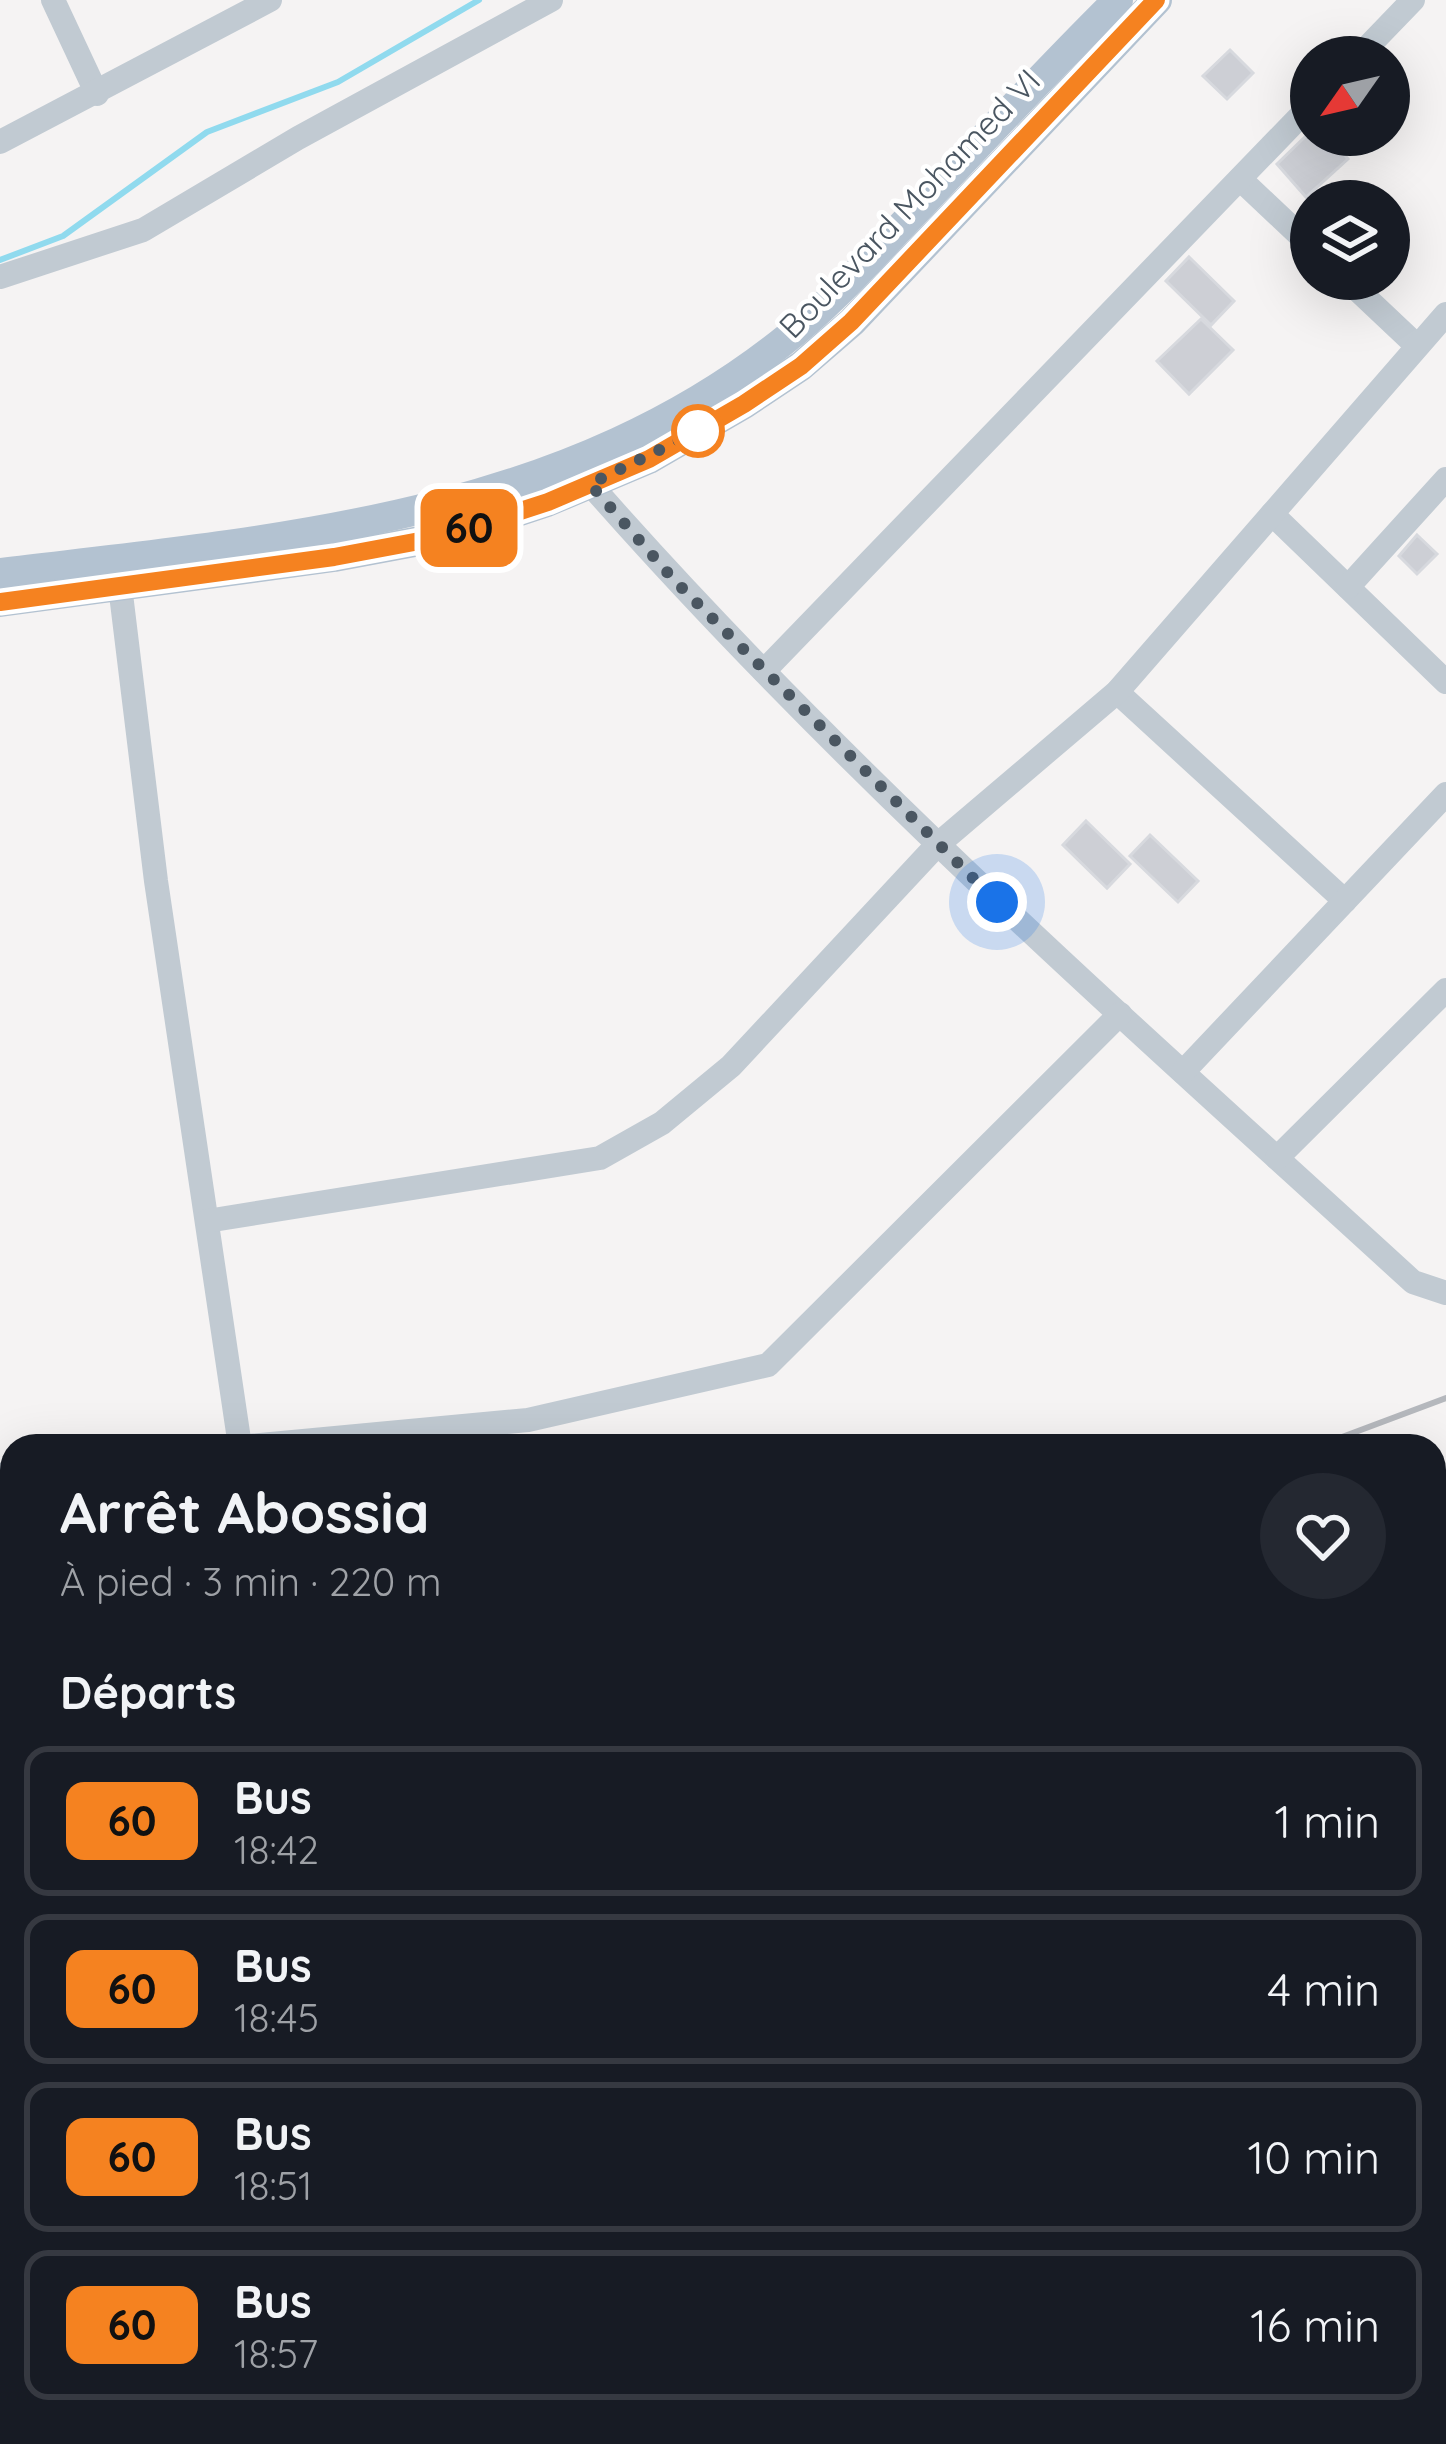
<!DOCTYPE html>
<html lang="fr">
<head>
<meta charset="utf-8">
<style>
  body { margin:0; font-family:Quicksand,sans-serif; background:#242831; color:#f1f3f6; height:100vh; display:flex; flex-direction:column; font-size:45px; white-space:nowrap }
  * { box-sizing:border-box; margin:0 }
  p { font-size:39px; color:#9ea1a6 }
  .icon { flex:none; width:66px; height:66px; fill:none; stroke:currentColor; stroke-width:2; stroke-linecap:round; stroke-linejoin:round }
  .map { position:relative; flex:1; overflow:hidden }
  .sheet { position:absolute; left:0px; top:1434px; width:1446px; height:1011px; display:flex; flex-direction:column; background:#171b24; border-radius:36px 36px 0 0; box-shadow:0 12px 48px #0002 }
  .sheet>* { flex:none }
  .badge { padding:0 24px; border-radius:18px; font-size:42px; line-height:78px }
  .needle { width:78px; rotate:236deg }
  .tools { position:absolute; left:1290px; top:36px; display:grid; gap:24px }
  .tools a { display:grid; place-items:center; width:120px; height:120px; border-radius:50%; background:#171b24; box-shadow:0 12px 48px #0002; font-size:60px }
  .you { position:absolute; width:60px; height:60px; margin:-30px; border:9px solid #fff; border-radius:50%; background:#1a73e8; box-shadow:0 0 0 18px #1a73e833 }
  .map>.badge { position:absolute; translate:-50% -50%; box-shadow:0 0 0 6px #fff }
  h2 { padding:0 60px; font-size:45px; line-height:108px }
  .round { display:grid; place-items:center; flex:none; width:126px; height:126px; border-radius:63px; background:#242831 }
  .head { display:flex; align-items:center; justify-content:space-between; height:204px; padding:0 60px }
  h1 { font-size:57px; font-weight:700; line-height:90px }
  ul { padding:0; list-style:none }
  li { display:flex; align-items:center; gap:36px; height:150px; margin:0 24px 18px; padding:0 36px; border:6px solid #363941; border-radius:24px }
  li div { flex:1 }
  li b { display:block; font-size:45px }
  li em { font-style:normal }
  li .badge { min-width:132px; font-weight:700; text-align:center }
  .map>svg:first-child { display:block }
  .green { fill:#c3f1d5 }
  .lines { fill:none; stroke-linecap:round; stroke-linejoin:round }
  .stream { stroke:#90daee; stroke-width:6 }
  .building { fill:#cdcfd5; stroke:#d7d9de; stroke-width:3 }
  .minor { stroke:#c1cad2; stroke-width:24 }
  .major { stroke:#b3c2d1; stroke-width:30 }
  .rail { stroke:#b5b8bd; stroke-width:6 }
  .line-casing { stroke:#fff; stroke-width:27 }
  .line { stroke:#f58220; stroke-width:18 }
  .walk { stroke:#4a5661; stroke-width:12; stroke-dasharray:0 21.6 }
  .stop-dot { fill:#fff; stroke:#f58220; stroke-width:6 }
  .labels { text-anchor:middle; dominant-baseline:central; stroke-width:9; stroke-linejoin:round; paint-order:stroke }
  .street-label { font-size:33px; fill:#4a5661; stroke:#fff }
</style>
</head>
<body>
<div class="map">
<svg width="1446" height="2444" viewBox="0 0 1446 2444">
  <rect width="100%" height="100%" fill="#f5f3f3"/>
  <polygon class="green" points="1446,1532 1446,2436 1433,2444 1269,2444 1258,2433 1434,2433 1434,1553"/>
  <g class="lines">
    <g class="stream">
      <polyline points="0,260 63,236 207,132 338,82 479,0"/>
      <polyline points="1434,2001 1446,1986"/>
      <polyline points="1095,2444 1103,2433"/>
    </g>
  </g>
  <g class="building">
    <polygon points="1230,50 1253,73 1227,99 1203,76"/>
    <polygon points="1307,135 1326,135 1348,159 1306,197 1277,164"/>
    <polygon points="1189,257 1234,301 1211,325 1166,281"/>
    <polygon points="1201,319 1233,350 1189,394 1157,361"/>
    <polygon points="1417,535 1437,554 1417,574 1399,556"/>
    <polygon points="1086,821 1130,864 1107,888 1063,845"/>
    <polygon points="1150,835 1198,881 1178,902 1130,856"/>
  </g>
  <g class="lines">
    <g class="minor">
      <polyline points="53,0 97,94"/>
      <polyline points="1358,57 1413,0"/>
      <polyline points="0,142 270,0"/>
      <polyline points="1240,179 1311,246"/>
      <polyline points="0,277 143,230 298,138 551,0"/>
      <polyline points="1346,279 1417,346"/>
      <path d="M590,484C843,772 1131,1024 1413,1282L1446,1293"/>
      <polyline points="1272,514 1446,682"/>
      <polyline points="120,586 156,881 240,1446"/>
      <polyline points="1348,587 1446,479"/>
      <polyline points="764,671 1311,105"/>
      <polyline points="1117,692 1345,901"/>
      <polyline points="1183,1072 1446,794"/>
      <polyline points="1277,1158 1446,990"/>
      <polyline points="207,1221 600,1158 662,1123 731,1066 936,846 1117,692 1446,314"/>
      <polyline points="248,1446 528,1420 768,1365 1120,1014"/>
      <polyline points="0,1475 12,1473"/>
      <polyline points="0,2205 12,2202"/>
    </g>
    <g class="major">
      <path d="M0,573C273,540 556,520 781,343C829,306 869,260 911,216C979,144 1047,70 1118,0"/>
      <polyline points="0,602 334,557 441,537 547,502 649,459 744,404 801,366 852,322 1157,0"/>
    </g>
    <g class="rail">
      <polyline points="1318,1446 1446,1398"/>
      <polyline points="0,1720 12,1720"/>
    </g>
  </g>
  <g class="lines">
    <defs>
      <polyline id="line" points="0,602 334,557 441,537 548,502 649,459 744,404 801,366 851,322 1156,0"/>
    </defs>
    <use href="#line" class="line-casing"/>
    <use href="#line" class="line"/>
    <polyline class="walk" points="698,431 590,484 674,580 997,902"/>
  </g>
  <circle class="stop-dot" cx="698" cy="431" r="24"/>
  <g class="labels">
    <g class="street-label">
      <text transform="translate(909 203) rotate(-46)">Boulevard Mohamed VI</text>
    </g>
  </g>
</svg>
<div class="tools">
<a><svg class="needle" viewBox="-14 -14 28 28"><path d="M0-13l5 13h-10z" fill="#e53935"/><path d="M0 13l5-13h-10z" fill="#9ea1a6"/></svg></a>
<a><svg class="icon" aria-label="layers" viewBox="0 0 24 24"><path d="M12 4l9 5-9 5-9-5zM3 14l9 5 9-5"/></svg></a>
</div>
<div class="you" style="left:997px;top:902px"></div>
<b class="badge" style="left:469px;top:528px;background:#f58220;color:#111">60</b>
<section class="sheet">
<div class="head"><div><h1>Arrêt Abossia</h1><p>À pied · 3 min · 220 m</p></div><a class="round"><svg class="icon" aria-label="heart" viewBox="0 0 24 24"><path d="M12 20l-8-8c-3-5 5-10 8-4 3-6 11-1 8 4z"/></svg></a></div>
<h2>Départs</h2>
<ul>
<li><span class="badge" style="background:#f58220;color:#111">60</span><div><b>Bus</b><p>18:42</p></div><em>1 min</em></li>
<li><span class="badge" style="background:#f58220;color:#111">60</span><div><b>Bus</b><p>18:45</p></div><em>4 min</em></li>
<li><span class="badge" style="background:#f58220;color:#111">60</span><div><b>Bus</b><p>18:51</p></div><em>10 min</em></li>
<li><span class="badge" style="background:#f58220;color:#111">60</span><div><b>Bus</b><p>18:57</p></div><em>16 min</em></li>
</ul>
</section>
</div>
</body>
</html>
